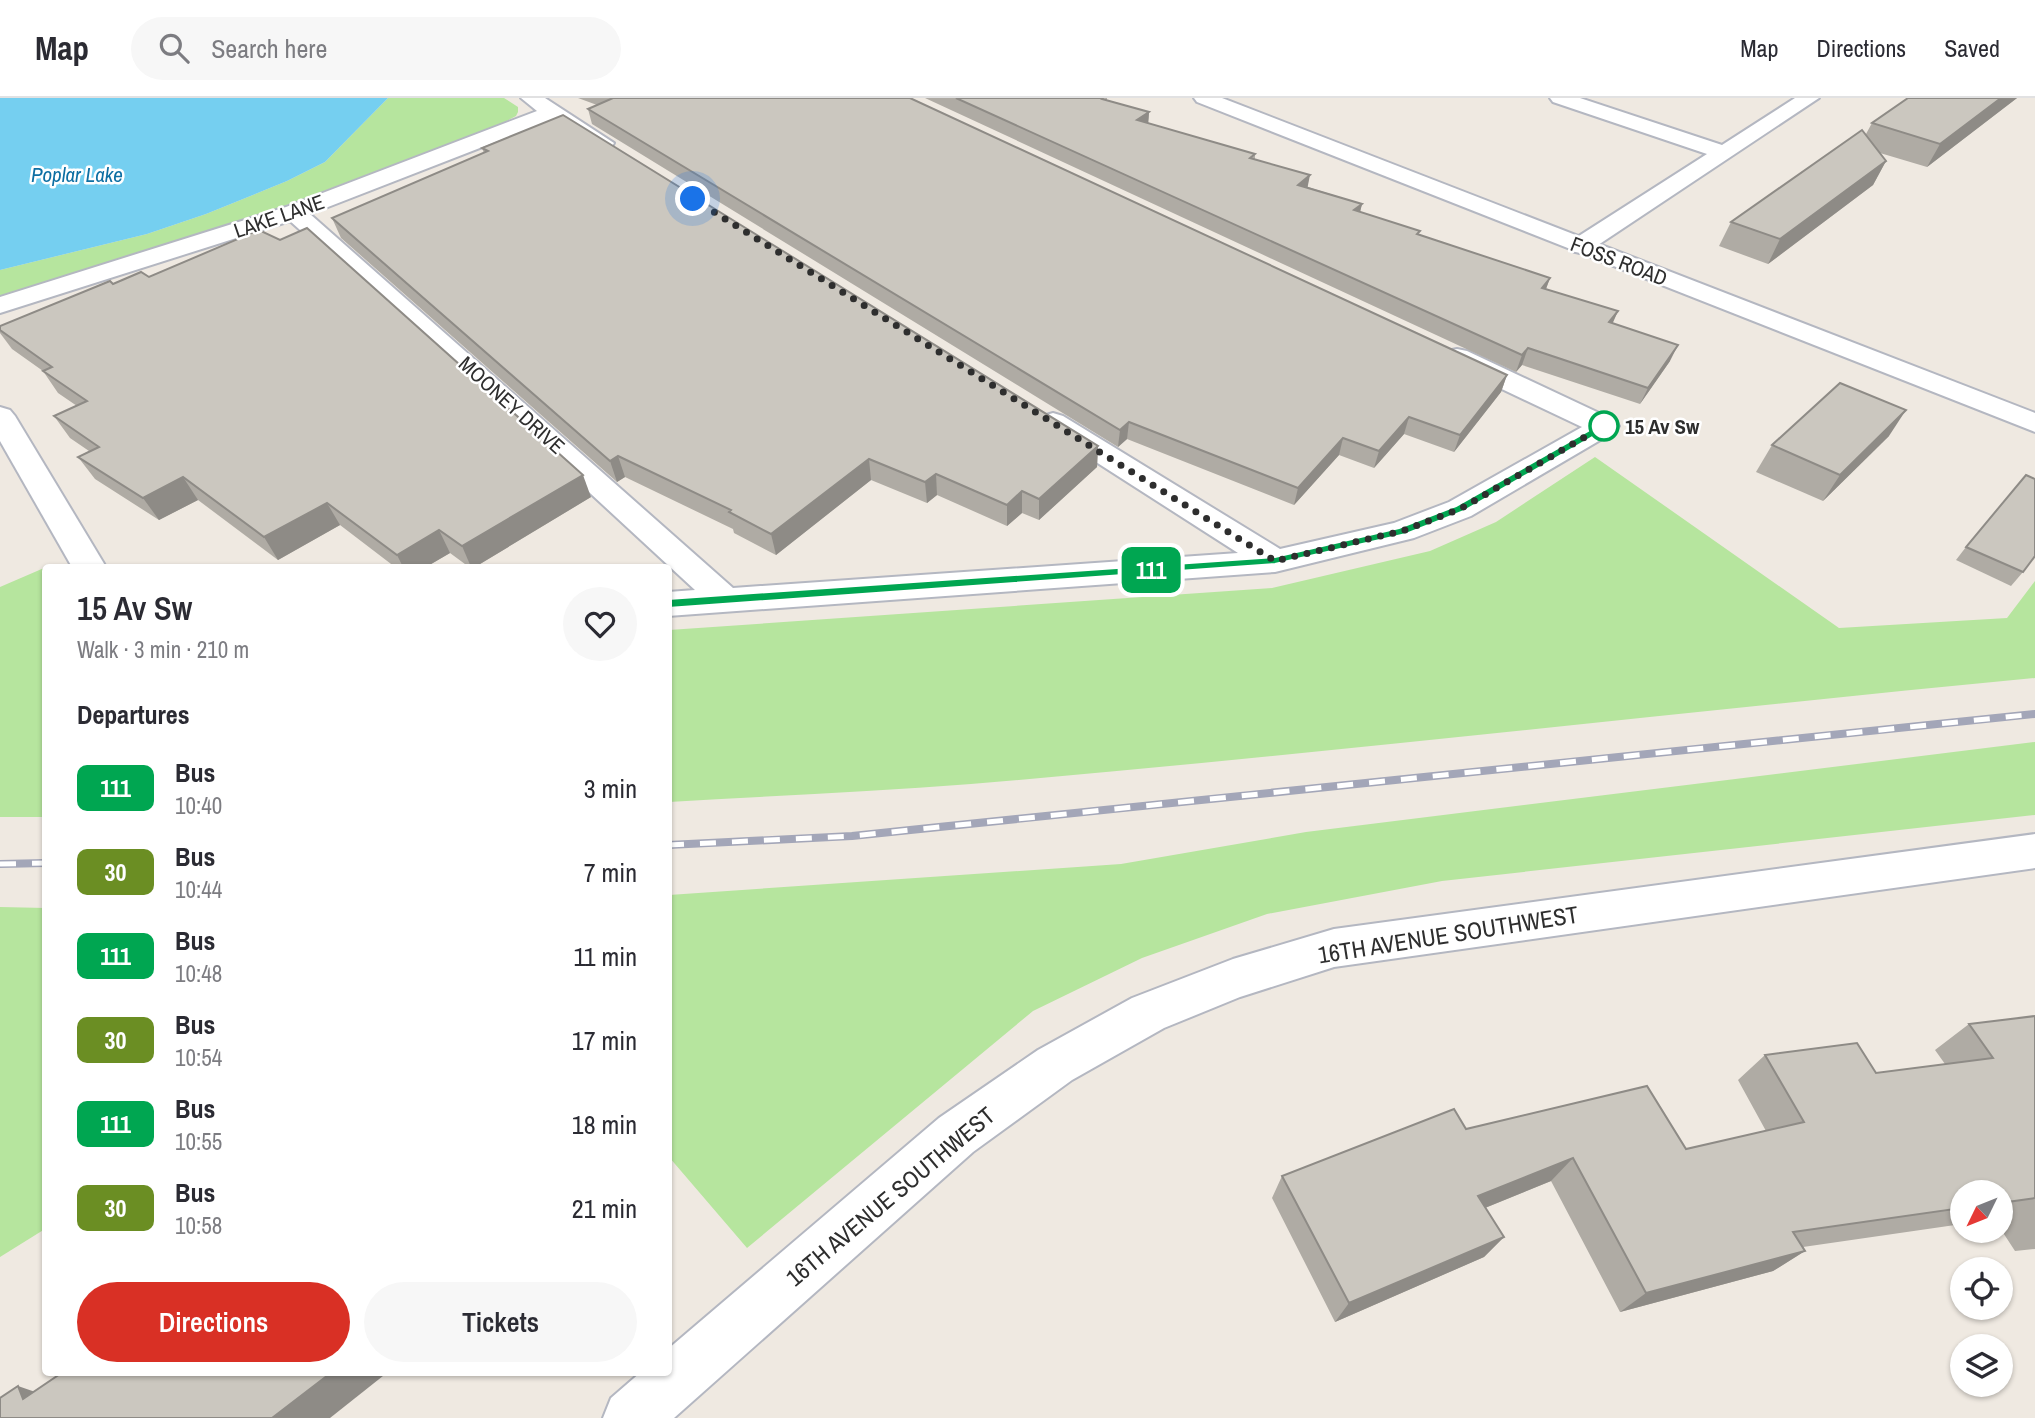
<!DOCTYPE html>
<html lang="en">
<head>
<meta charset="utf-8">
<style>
  body { margin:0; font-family:"Archivo Narrow",sans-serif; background:#f7f7f7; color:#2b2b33; height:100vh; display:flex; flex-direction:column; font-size:26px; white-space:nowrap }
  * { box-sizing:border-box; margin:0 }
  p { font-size:23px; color:#7c7c81 }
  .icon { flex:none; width:38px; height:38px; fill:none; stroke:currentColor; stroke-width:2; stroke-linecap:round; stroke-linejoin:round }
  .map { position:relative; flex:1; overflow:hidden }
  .side { position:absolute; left:42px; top:466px; width:630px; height:812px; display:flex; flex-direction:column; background:#fff; border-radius:7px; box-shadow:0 2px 5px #0004 }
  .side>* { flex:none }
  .badge { padding:0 14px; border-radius:10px; font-size:24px; line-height:46px }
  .needle { width:46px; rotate:227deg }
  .fabs { position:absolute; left:1950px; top:1082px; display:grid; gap:14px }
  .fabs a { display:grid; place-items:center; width:63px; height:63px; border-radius:50%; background:#fff; box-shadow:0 2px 5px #0004; font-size:35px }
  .you { position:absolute; width:35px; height:35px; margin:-18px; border:5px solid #fff; border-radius:50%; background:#1a73e8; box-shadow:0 0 0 10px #1a73e833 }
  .map>.badge { position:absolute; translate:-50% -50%; box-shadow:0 0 0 4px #fff }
  h2 { padding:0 35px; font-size:26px; line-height:63px }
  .round { display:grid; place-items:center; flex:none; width:74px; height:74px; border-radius:37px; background:#f7f7f7 }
  .summary { display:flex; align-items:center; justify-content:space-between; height:119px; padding:0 35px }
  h1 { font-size:33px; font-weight:600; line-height:52px }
  .button { display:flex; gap:14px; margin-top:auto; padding:14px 35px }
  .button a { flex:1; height:80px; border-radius:42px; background:#d93025; color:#fff; font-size:28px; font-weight:600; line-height:80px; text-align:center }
  .button a+a { background:#f7f7f7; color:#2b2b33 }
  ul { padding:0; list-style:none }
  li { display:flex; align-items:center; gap:21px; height:84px; padding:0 35px }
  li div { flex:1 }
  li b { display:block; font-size:26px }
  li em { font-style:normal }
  li .badge { min-width:77px; font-weight:700; text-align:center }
  header { display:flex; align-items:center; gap:42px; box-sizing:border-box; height:98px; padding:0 35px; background:#fff; border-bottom:2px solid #e1e1e2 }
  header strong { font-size:33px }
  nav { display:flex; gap:38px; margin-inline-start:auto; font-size:24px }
  .search { width:490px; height:63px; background:#f7f7f7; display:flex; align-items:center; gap:18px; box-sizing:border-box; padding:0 24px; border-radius:38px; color:#7c7c81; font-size:26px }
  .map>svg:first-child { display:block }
  .green { fill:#b6e59e }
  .water { fill:#75cff0 }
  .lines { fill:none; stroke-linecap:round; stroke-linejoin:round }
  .street-casing { stroke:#b4b7c1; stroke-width:4 }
  .secondary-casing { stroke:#b4b7c1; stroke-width:4 }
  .street { fill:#fff; fill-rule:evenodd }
  .secondary { fill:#fff; fill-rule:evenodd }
  .rail-casing { stroke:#a3a6b8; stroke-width:8 }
  .rail { stroke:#fff; stroke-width:5; stroke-dasharray:16; stroke-linecap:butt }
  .wall { fill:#afaba4 }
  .shaded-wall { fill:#8e8b86 }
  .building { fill:#cbc7bf; stroke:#8e8b86; stroke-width:2 }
  .line { fill:#00a651; stroke:#fff; stroke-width:2 }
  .walk { stroke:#2e2e2e; stroke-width:7; stroke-dasharray:0 12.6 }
  .stop-dot { fill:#fff; stroke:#00a651; stroke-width:3.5 }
  .labels { text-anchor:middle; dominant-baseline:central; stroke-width:5; stroke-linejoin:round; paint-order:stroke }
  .far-water-label { font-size:21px; font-style:italic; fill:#0d6fa3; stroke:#fff }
  .far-street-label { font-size:21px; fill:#2e2e2e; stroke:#fff }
  .far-stop-label { font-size:21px; font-weight:bold; fill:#2e2e2e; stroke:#fff; text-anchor:start }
  .street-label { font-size:24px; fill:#2e2e2e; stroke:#fff }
</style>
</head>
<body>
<header>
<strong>Map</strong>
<div class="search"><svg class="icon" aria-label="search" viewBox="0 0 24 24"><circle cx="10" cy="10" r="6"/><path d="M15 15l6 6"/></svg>Search here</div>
<nav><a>Map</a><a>Directions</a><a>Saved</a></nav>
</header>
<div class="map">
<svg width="2035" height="1320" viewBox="0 0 2035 1320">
  <rect width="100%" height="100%" fill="#efe9e1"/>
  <g class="green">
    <polygon points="388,0 504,0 518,9 518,14 516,18 503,25 258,118 0,199 0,172 147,136 206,116 287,83 325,64"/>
    <path d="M1595,359L1839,530L2007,520L2035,483V580C1680,614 1326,656 971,686C871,694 769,698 669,704V532L1272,490L1430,453L1496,424Z"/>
    <polygon points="44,470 45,719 0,719 0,489"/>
    <polygon points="2035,644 2035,717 1442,783 1267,816 1142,860 1033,913 747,1150 669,1059 669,797 1121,766 1306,734"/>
    <polygon points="0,809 46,810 45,1131 0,1159"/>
  </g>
  <polygon class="water" points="0,0 388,0 325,64 287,83 206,116 147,136 0,172"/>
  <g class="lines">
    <defs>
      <g id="street">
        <polygon points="521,0 545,0 614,45 611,50 595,50 552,22 310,116 733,490 1238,455 1043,330 1038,324 1043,318 1053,315 1063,318 1280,451 1394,425 1449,404 1582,329 1447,265 1443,259 1447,253 1457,251 1467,253 1614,322 1619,328 1614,334 1471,418 1414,440 1275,474 668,518 668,494 695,492 459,274 290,123 0,215 0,199 286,109 537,13"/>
        <polygon points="1550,0 1580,0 1722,47 1795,0 1819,0 1589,153 1580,155 1571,153 1568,148 1571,143 1707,56 1553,4"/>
        <polygon points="0,309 10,312 15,318 106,469 72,469 0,343"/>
      </g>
      <g id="secondary">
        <polygon points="1194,0 1222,0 2035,315 2035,334 1197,4"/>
        <polygon points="2035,736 2035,770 1334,869 1240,899 1164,930 1072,982 973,1054 674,1320 603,1320 611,1300 641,1274 668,1274 668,1251 939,1020 1038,952 1132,900 1233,861 1334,831"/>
      </g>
    </defs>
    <use href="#street" class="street-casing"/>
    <use href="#secondary" class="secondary-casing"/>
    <use href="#street" class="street"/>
    <use href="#secondary" class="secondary"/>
    <defs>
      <g id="rail">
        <polyline points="668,747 852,738 2035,616"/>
        <polyline points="0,766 46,765"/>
      </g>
    </defs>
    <use href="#rail" class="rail-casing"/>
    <use href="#rail" class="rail"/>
  </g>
  <g class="wall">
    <polygon points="578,0 910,0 1507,277 1501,294 1454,354 1404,336 1374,370 1339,357 1294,407 1127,341 1118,349 592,26 588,11 597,7"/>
    <polygon points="925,0 1107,0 1107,2 1149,14 1148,25 1255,56 1255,61 1308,89 1362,106 1360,114 1419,137 1550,180 1546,191 1618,213 1612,225 1670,263 1640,306 1522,267 1516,274"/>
    <polygon points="1908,0 2017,0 1927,69 1880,55 1886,63 1873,87 1768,166 1719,148 1731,124 1866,36 1872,25"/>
    <polygon points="482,50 1098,348 1097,369 1039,422 1022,415 1007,428 937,397 927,405 871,382 776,457 734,435 733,431 625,379 617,384 341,140 332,120 484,55"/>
    <polygon points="149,179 591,399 475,469 469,469 450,455 426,469 395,469 340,427 278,462 198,402 159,422 95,381 78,359 89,353 70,340 54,318 77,308 58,295 43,273 12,251 0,235 0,228 113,186"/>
    <polygon points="1889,338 1823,403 1756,374 1772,347"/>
    <polygon points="1966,449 2023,474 2011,488 1956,462"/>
    <polygon points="2035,918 2035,1151 2015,1153 2000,1130 2000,1094 1962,1094 1962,1126 1803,1149 1805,1153 1773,1173 1620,1214 1551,1083 1485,1110 1504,1139 1484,1159 1335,1224 1272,1100 1282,1078 1466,1031 1686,1051 1766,1033 1738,982 1765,957 1876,975 1945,966 1935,952 1969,926"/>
  </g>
  <g class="shaded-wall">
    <polygon points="2001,0 2017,0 1927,69 1940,46"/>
    <polygon points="1149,14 1148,29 1137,22"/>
    <polygon points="1886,63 1873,87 1768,166 1780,141"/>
    <polygon points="1310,77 1307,92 1298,87"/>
    <polygon points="1362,106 1358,122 1354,112"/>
    <polygon points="1550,180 1544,196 1542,190"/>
    <polygon points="1618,213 1611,229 1609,224"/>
    <polygon points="1678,247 1670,263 1640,306 1648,290"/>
    <polygon points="1528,250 1522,267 1516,274 1522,257"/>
    <polygon points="1507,277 1501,294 1454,354 1460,337"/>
    <polygon points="1906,312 1889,338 1823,403 1840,377"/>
    <polygon points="1409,319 1404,336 1374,370 1379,353"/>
    <polygon points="1129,324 1127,341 1118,349 1120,332"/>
    <polygon points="1343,340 1339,357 1294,407 1298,390"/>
    <polygon points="1098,348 1097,369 1039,422 1039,401"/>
    <polygon points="618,358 625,379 617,384 610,363"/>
    <polygon points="869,361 871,382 776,457 771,436"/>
    <polygon points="936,376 937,397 927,405 925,384"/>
    <polygon points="583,377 591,399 475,469 471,469 462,448"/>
    <polygon points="183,379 198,402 159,422 143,400"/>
    <polygon points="1022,393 1022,415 1007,428 1007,407"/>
    <polygon points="327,405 340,427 278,462 264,439"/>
    <polygon points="439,432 450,455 426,469 403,469 397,457"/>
    <polygon points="1573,1060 1551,1083 1460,1120 1478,1098"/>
    <polygon points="1504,1139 1484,1159 1335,1224 1349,1205"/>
    <polygon points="1805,1153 1773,1173 1620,1214 1646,1195"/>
    <polygon points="332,1274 388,1274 330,1320 272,1320"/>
    <polygon points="18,1288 67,1305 23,1301"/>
  </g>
  <g class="building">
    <polygon points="612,0 910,0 1507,277 1460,337 1409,319 1379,353 1343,340 1298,390 1129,324 1120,332 588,11 613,0"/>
    <polygon points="956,0 1103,0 1102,1 1149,14 1137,22 1255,56 1250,60 1310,77 1298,87 1362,106 1354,112 1420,133 1417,136 1550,180 1542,190 1618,213 1609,224 1678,247 1648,290 1528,250 1522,257"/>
    <polygon points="1908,0 2001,0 1940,46 1872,25"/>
    <polygon points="563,17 1098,348 1039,401 1022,393 1007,407 936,376 925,384 869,361 771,436 729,414 731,412 618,358 610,363 332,120 488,53 482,50"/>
    <polygon points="1862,32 1886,63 1780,141 1731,124"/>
    <polygon points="307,130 583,377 462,448 439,432 397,457 327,405 264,439 183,379 143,400 78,359 99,349 54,318 87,303 43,273 52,269 0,232 0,228 110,183 113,186 141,174 149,179 259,132 280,142"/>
    <polygon points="1840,285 1906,312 1840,377 1772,347"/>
    <polygon points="2026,377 2035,381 2035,458 2023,474 1966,449"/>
    <polygon points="2035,918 2035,1100 2000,1105 2000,1094 1962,1094 1962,1110 1793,1134 1805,1153 1646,1195 1573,1060 1478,1098 1504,1139 1349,1205 1282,1078 1454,1011 1466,1031 1647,988 1686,1051 1804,1024 1765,957 1857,945 1876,975 1993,960 1969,926"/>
    <polygon points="63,1274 332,1274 272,1320 0,1320 0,1300 18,1288 23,1301"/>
  </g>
  <polygon class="line" points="1604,324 1608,325 1608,330 1464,413 1406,436 1275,466 668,510 662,506 668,501 1275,459 1399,430 1456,408"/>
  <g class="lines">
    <polyline class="walk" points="693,101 1275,463 1402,433 1460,411 1604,328"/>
  </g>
  <circle class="stop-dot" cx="1604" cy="328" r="14"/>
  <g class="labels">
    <g class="far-water-label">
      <text x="77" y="76">Poplar Lake</text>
    </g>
    <g class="far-street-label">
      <text transform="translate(279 118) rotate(-19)">LAKE LANE</text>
      <text transform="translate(1619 163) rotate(21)">FOSS ROAD</text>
      <text transform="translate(512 307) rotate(42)">MOONEY DRIVE</text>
    </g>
    <g class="far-stop-label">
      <text x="1625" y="328">15 Av Sw</text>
    </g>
    <g class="street-label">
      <text transform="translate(1448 836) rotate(-9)">16TH AVENUE SOUTHWEST</text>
      <text transform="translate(890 1098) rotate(-40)">16TH AVENUE SOUTHWEST</text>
    </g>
  </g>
</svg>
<div class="fabs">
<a><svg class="needle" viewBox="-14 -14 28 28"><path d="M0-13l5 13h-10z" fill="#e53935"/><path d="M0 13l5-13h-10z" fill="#7c7c81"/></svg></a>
<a><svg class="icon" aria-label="locate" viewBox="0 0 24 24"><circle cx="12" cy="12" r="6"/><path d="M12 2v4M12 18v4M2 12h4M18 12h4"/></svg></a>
<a><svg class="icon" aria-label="layers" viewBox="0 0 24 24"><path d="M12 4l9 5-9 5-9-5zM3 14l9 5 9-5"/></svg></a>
</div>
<div class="you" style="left:693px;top:101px"></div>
<b class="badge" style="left:1151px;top:472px;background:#00a651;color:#fff">111</b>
<section class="side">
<div class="summary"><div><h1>15 Av Sw</h1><p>Walk · 3 min · 210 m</p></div><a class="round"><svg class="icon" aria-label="heart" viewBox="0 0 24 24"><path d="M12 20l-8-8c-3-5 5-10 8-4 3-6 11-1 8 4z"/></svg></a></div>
<h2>Departures</h2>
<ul>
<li><span class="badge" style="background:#00a651;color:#fff">111</span><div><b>Bus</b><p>10:40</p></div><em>3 min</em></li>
<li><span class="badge" style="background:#6b8e23;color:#fff">30</span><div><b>Bus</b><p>10:44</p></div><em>7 min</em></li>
<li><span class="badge" style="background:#00a651;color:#fff">111</span><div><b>Bus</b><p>10:48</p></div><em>11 min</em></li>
<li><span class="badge" style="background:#6b8e23;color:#fff">30</span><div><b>Bus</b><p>10:54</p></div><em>17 min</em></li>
<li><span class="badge" style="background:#00a651;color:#fff">111</span><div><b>Bus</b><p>10:55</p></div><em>18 min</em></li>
<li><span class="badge" style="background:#6b8e23;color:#fff">30</span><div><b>Bus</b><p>10:58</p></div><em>21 min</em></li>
</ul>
<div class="button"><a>Directions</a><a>Tickets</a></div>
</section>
</div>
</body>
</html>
